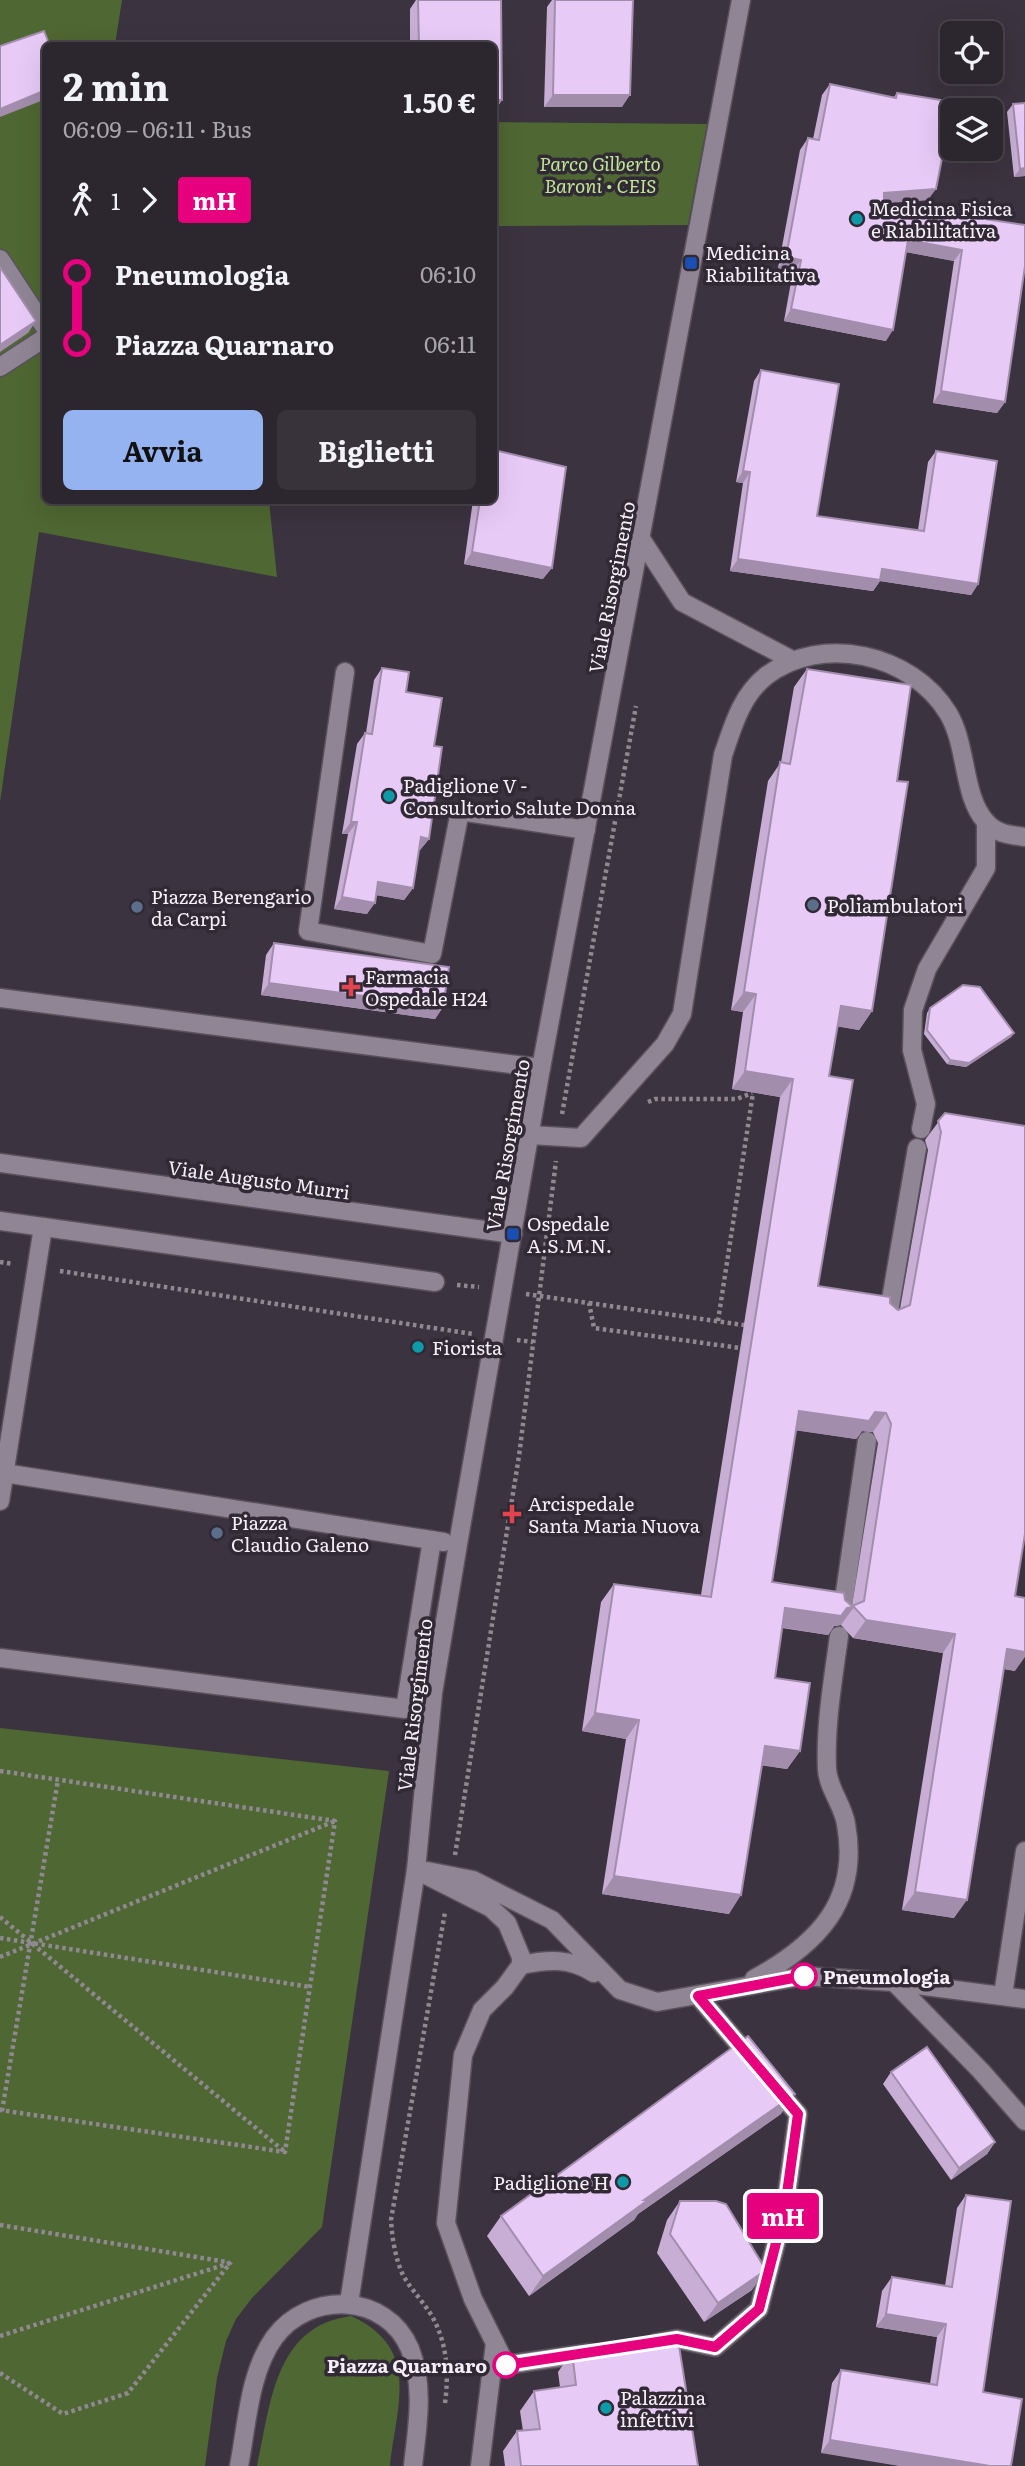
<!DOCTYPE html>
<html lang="it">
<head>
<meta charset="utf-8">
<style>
  body { margin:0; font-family:Literata,serif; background:#38323b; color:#f1f3f6; height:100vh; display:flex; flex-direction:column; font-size:26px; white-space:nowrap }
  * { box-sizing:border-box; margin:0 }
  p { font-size:23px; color:#a6a5aa }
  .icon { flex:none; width:38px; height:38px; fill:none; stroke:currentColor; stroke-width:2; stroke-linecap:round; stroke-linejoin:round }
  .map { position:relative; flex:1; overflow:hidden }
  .drawer { position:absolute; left:42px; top:42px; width:455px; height:462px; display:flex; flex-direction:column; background:#2c262f; border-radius:10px; box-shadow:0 7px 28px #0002,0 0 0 2px #48434b }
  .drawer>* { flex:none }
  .badge { padding:0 14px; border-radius:5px; font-size:24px; line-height:46px }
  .controls { position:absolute; left:940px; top:21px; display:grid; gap:14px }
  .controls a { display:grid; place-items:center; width:63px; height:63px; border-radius:10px; background:#2c262f; box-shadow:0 7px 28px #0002,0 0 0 2px #48434b; font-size:35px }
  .map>.badge { position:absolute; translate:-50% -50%; box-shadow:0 0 0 4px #fff }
  .legs { display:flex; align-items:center; gap:10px; height:77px; padding:0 21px; font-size:23px }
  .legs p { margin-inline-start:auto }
  .summary { display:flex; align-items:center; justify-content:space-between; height:119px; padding:0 21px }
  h1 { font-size:38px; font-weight:700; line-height:52px }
  .button { display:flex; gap:14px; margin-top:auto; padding:14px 21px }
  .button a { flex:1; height:80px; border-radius:10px; background:#95b2f1; color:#111; font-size:28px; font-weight:700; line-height:80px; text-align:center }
  .button a+a { background:#38323b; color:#f1f3f6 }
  ul { padding:0 21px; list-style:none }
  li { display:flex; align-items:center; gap:24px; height:70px; font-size:26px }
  li i { display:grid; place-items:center; width:10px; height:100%; margin:0 9px; background:currentColor }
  li i::after { content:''; width:18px; height:18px; margin:-9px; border:5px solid; border-radius:50%; background:#2c262f }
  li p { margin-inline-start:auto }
  li:first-child i { background:linear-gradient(#0000 50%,currentColor 0) }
  li:last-child i { background:linear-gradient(currentColor 50%,#0000 0) }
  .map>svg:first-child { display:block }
  .green { fill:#4f6732 }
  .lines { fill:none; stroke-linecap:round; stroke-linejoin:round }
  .minor-casing { stroke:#59525d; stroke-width:21 }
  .path { stroke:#908994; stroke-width:4.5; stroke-dasharray:3.5 3.5; stroke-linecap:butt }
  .minor { stroke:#8f8594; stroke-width:18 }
  .wall { fill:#c8aed4; fill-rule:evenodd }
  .shaded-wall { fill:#a28dad }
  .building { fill:#e8caf7; stroke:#a28dad; stroke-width:2; fill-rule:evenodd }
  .line-1-casing { stroke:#fff; stroke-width:16 }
  .line-1 { stroke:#e6007e; stroke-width:10 }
  .culture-dot { fill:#0f9aa8; stroke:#312935; stroke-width:2.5 }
  .transit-dot { fill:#1a4fb4; stroke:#312935; stroke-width:2.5 }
  .service-dot { fill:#5c6f8a; stroke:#312935; stroke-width:2.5 }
  .health-dot { fill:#e0444e; stroke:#312935; stroke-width:2.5 }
  .stop-1-dot { fill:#fff; stroke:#e6007e; stroke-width:3.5 }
  .labels { text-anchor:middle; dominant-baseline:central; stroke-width:7; stroke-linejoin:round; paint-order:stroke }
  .park-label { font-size:19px; font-style:italic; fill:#bfe693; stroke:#312935 }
  .poi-label { font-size:19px; fill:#f5f0f8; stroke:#312935; text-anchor:start }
  .street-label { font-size:19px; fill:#f5f0f8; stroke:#312935 }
  .stop-label { font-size:19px; font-weight:bold; fill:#f5f0f8; stroke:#312935; text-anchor:start }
</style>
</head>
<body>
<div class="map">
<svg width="1025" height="2466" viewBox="0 0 1025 2466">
  <rect width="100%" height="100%" fill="#3b333f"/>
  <g class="green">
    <polygon points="0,0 122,0 115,45 46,46 46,500 269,501 277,577 39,532 0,802"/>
    <polygon points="208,42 389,43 390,45 207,45"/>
    <polygon points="494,122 707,124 688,225 494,226"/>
    <polygon points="0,1728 389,1771 322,2227 252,2298 236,2319 226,2341 217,2378 205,2466 0,2466"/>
    <path d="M351,2316C421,2348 397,2404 390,2466H257C271,2404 274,2326 351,2316Z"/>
  </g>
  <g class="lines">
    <defs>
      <g id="minor">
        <polyline points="0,259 46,329"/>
        <polyline points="0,367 46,337"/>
        <polyline points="641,539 682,602 792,660"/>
        <polyline points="345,672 308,931 432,954 460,811 586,830"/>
        <polyline points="0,998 541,1068"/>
        <polyline points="921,1129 926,1104 912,1050 913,1010 927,969 986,868 986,822"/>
        <path d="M530,1135L581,1138L665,1044L682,1014L723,755C733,726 741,696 766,676C822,633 912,654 948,713C968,746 962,796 986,822C996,834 1011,835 1025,837"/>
        <polyline points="0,1163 513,1234"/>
        <polyline points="0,1221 435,1282"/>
        <polyline points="888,1317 917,1148"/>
        <polyline points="4,1473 444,1542"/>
        <polyline points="0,1501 43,1227"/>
        <polyline points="842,1613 867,1441"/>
        <polyline points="0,1658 405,1709 432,1540"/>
        <polyline points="416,1870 491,1908 507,1923 521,1957 521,1965 505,1987 482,2010 463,2055 446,2223 473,2299 506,2365 590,2353"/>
        <polyline points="427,1871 473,1880 552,1920 620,1990 657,2002 804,1976 894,1982 1025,1999"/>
        <path d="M521,1965C548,1959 570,1958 594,1973"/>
        <path d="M754,1979C818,1944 860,1901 846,1824C843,1805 828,1788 827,1769C825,1725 833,1680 839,1636"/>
        <polyline points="894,1982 981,2071 1025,2121"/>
        <polyline points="1003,1995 1025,1851"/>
        <polyline points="698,1996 752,2060"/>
        <polyline points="349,2303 416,1870 433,1693 458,1544 541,1068 741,0"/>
        <polyline points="656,2343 677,2339 715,2347 759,2309 785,2208 798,2114 774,2087"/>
        <path d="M239,2466C247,2425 249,2373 274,2338C309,2290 387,2293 410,2349C425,2387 417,2428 413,2466"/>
        <polyline points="480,2466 495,2343"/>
      </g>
    </defs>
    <use href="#minor" class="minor-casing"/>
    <g class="path">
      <polyline points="648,1102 655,1099 737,1099 752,1093"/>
      <polyline points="562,1114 636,706"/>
      <polyline points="0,1262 13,1264"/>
      <polyline points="60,1271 473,1334"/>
      <polyline points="457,1285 479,1287"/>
      <polyline points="526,1294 589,1303 594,1328 740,1348"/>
      <polyline points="589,1303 744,1325"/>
      <polyline points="718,1321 753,1093"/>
      <polyline points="517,1340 533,1342"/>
      <polyline points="0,1771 335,1821 285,2152 0,2110"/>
      <polyline points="455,1855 519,1456 556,1161"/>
      <polyline points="0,1917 285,2152"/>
      <polyline points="0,1938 310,1987"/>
      <polyline points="0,1957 335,1821"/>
      <polyline points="2,2111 58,1780"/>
      <polyline points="0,2225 227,2262"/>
      <polyline points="0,2336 230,2263"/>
      <polyline points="0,2373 63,2414 128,2393 231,2262"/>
      <path d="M445,2403C449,2373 447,2344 433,2318C424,2302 410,2289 402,2273C395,2256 392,2238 391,2220L445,1912"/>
    </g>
    <use href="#minor" class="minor"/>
  </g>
  <g class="wall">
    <polygon points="416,0 501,0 502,100 494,112 494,46 410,46 410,9"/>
    <polygon points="552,0 633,0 622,107 544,107 547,7"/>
    <polygon points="830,84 894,97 897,93 928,200 884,203 884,204 1025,225 1005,402 997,413 933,403 954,261 906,252 886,341 784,321 793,271 778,268 800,150 808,138 813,139 822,95"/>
    <polygon points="1025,103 1025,180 1025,176 1014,177 1007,112 1013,104"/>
    <polygon points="761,370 817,516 918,530 928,462 936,451 978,584 971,595 880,581 873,591 730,571 743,483 736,482 754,381"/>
    <polygon points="473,500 494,500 543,579 464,564"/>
    <polygon points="382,668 406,692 434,746 429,839 420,850 419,850 413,888 404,900 376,895 367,914 334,909 348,834 342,834 357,744 365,733 366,733 374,680"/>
    <path d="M807,669L897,781L872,1011L859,1030L837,1026L829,1076L818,1286L890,1303L898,1310L900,1309L928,1150L925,1140L945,1113L1015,1596V1671L1004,1669L954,1918L902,1910L943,1653L853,1638L841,1625L834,1626L828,1635L782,1628L775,1678L800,1751L787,1769L762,1765L729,1914L602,1894L626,1739L582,1731L601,1602L614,1584L701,1595L780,1097L732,1089L743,1012L731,1010L768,781L781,762L794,687ZM796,1430L856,1439L862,1431L873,1432L878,1443L852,1606L845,1600L772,1582Z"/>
    <polygon points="274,943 443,1007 435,1019 261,995 266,955"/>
    <polygon points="930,1008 1014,1033 1011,1037 966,1067 947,1064 924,1034 927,1013"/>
    <polygon points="891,2072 995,2142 987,2154 951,2180 883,2084"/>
    <polygon points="781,2114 638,2214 634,2220 529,2296 487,2236 501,2216"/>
    <polygon points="966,2195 983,2392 821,2453 832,2383 841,2370 930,2384 937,2337 876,2327 882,2291 892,2277 945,2286 957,2208"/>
    <polygon points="680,2201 752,2290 704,2322 657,2253 667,2220"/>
    <polygon points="572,2352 698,2466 505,2466 503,2451 517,2431 523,2431 520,2411 534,2391 560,2387 558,2372"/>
  </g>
  <g class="shaded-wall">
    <polygon points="46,90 46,99 0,117 0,109"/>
    <polygon points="553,95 630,95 622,107 544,107"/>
    <polygon points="494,100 502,100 494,112"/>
    <polygon points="1025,168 1025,176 1014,177 1020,169"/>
    <polygon points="936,189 928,200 876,204 884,193"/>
    <polygon points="908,240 962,250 954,261 900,251"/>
    <polygon points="786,257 801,260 793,271 778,268"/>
    <polygon points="791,309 893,330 886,341 784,321"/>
    <polygon points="36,321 28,333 0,352 0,345"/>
    <polygon points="941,391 1005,402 997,413 933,403"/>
    <polygon points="743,471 750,472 743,483 736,482"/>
    <polygon points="472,552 552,568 543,579 464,564"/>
    <polygon points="738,559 882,569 978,584 971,595 880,581 873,591 730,571"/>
    <polygon points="351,822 357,822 348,834 342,834"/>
    <polygon points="421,837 429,839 420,850 413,849"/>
    <polygon points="378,882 413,888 404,900 370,894"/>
    <polygon points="342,897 375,903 367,914 334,909"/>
    <polygon points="269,983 443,1007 435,1019 261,995"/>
    <polygon points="744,992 756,994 743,1012 731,1010"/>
    <polygon points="841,1006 872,1011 859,1030 828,1025"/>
    <polygon points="1014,1033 1011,1037 966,1067 947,1064 950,1060"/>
    <polygon points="745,1071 793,1079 780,1097 732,1089"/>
    <polygon points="799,1411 875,1412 886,1413 873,1432 862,1431 856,1439 786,1429"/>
    <polygon points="854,1607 841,1625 834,1626 828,1635 773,1626 785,1608"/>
    <polygon points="866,1620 955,1634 943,1653 853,1638"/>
    <polygon points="1007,1649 1025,1652 1025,1657 1015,1671 994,1667"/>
    <polygon points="595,1713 639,1720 626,1739 582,1731"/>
    <polygon points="765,1746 800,1751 787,1769 752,1764"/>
    <polygon points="614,1876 741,1895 729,1914 602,1894"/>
    <polygon points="915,1892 967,1900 954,1918 902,1910"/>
    <polygon points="795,2094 781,2114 638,2214 634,2220 529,2296 543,2276 644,2200"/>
    <polygon points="995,2142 987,2154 951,2180 959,2168"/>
    <polygon points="766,2270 752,2290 704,2322 718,2303"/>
    <polygon points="886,2314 946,2324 937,2337 876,2327"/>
    <polygon points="830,2440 990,2466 899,2466 821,2453"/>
  </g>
  <g class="building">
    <polygon points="418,0 501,0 502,100 494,100 494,46 419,46"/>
    <polygon points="555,0 633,0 630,95 553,95"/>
    <polygon points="44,31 50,46 46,46 46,90 0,109 0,46"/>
    <polygon points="830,84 896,98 897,93 953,102 936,189 884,193 884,204 1025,225 1025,266 1005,402 941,391 962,250 908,240 893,330 791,309 801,260 786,257 808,138 819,140"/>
    <polygon points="1025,103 1025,168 1020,169 1013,104"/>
    <polygon points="0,267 36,321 0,345"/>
    <polygon points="761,370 839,384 817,516 924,531 936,451 997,461 978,584 882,569 880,580 738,559 750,472 743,471"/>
    <polygon points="494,450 566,467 552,568 472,552 480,500 494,500"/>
    <polygon points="382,668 409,672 406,692 442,698 434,746 442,747 429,839 421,837 413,888 378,882 375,903 342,897 357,822 351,822 365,733 372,734"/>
    <path d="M807,669L911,685L897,781L908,782L872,1011L841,1006L829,1076L853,1080L818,1286L890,1297V1303L898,1310L910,1305L941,1132L938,1121L945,1113L1025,1126V1534L1015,1596L1025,1598V1652L1007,1649L967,1900L915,1892L955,1634L866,1620L854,1607L847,1608L841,1616L785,1608L775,1678L810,1683L800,1751L765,1746L741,1895L614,1876L639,1720L595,1713L614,1584L711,1597L793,1079L745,1071L756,994L744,992L780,762L790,764ZM799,1411L869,1421L875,1412L886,1413L891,1424L864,1601L852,1606L845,1600L844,1593L772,1582Z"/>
    <polygon points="274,943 449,967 443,1007 269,983"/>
    <polygon points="963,985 980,987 1014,1033 969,1063 950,1060 927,1030 930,1008"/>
    <polygon points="748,2036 795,2094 644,2200 648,2200 543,2276 501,2216"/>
    <polygon points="927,2047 995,2142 959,2168 891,2072"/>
    <polygon points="966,2195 1011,2201 983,2392 1022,2399 1011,2466 990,2466 830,2440 841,2370 937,2385 946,2324 886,2314 892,2277 952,2287"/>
    <polygon points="680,2201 716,2201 726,2204 766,2270 718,2303 670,2234"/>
    <polygon points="677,2333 698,2466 521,2466 517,2431 540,2429 534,2391 576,2385 572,2352"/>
  </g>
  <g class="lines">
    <defs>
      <polyline id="line-1" points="506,2365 677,2339 715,2347 759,2309 785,2208 798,2114 698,1996 804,1976"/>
    </defs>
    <use href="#line-1" class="line-1-casing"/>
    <use href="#line-1" class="line-1"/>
  </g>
  <g class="culture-dot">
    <circle cx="857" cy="219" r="7"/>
    <circle cx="389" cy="796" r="7"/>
    <circle cx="418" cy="1347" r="7"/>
    <circle cx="623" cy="2182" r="7"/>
    <circle cx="606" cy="2408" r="7"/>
  </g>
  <g class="transit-dot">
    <rect x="684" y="256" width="14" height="14" rx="3.5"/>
    <rect x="506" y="1227" width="14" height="14" rx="3.5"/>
  </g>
  <g class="service-dot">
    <circle cx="813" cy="905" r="7"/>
    <circle cx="137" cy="907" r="7"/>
    <circle cx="217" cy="1533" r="7"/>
  </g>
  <g class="health-dot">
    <path d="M347.5 976.5h7v7h7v7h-7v7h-7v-7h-7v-7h7z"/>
    <path d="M508.5 1503.5h7v7h7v7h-7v7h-7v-7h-7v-7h7z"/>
  </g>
  <g class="stop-1-dot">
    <circle cx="804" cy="1976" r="12"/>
    <circle cx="506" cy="2365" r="12"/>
  </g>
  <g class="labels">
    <g class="park-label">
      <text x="600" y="163">Parco Gilberto<tspan x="600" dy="22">Baroni • CEIS</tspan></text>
    </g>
    <g class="poi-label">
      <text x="871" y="208">Medicina Fisica<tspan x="871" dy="22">e Riabilitativa</tspan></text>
      <text x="705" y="252">Medicina<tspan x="705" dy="22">Riabilitativa</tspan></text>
      <text x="403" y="785">Padiglione V -<tspan x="403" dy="22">Consultorio Salute Donna</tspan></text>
      <text x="151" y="896">Piazza Berengario<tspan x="151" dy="22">da Carpi</tspan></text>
      <text x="827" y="905">Poliambulatori</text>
      <text x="365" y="976">Farmacia<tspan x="365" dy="22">Ospedale H24</tspan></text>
      <text x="527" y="1223">Ospedale<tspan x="527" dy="22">A.S.M.N.</tspan></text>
      <text x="432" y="1347">Fiorista</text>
      <text x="528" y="1503">Arcispedale<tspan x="528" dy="22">Santa Maria Nuova</tspan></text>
      <text x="231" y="1522">Piazza<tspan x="231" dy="22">Claudio Galeno</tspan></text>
      <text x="609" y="2182" text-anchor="end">Padiglione H</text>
      <text x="620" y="2397">Palazzina<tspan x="620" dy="22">infettivi</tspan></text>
    </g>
    <g class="street-label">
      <text transform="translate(611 587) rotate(-79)">Viale Risorgimento</text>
      <text transform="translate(507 1145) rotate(-80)">Viale Risorgimento</text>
      <text transform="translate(259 1179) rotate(8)">Viale Augusto Murri</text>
      <text transform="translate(414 1705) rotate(-83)">Viale Risorgimento</text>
    </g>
    <g class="stop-label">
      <text x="823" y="1976">Pneumologia</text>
      <text x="487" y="2365" text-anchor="end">Piazza Quarnaro</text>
    </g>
  </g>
</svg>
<div class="controls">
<a><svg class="icon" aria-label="locate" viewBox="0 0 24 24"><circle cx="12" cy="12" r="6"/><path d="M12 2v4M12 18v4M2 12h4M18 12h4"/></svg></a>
<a><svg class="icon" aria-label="layers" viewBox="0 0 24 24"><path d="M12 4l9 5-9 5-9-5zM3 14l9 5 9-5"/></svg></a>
</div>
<b class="badge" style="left:783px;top:2216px;background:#e6007e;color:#fff">mH</b>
<section class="drawer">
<div class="summary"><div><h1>2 min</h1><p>06:09 – 06:11 · Bus</p></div><b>1.50 €</b></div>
<div class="legs"><svg class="icon" aria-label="walk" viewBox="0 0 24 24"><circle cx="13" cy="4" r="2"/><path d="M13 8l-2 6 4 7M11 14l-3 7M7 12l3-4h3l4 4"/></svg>1<svg class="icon" aria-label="forward" viewBox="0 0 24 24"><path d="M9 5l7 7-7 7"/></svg><b class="badge" style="background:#e6007e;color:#fff">mH</b></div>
<ul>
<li><i style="color:#e6007e"></i><b>Pneumologia</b><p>06:10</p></li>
<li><i style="color:#e6007e"></i><b>Piazza Quarnaro</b><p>06:11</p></li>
</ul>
<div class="button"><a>Avvia</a><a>Biglietti</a></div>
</section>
</div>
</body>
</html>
